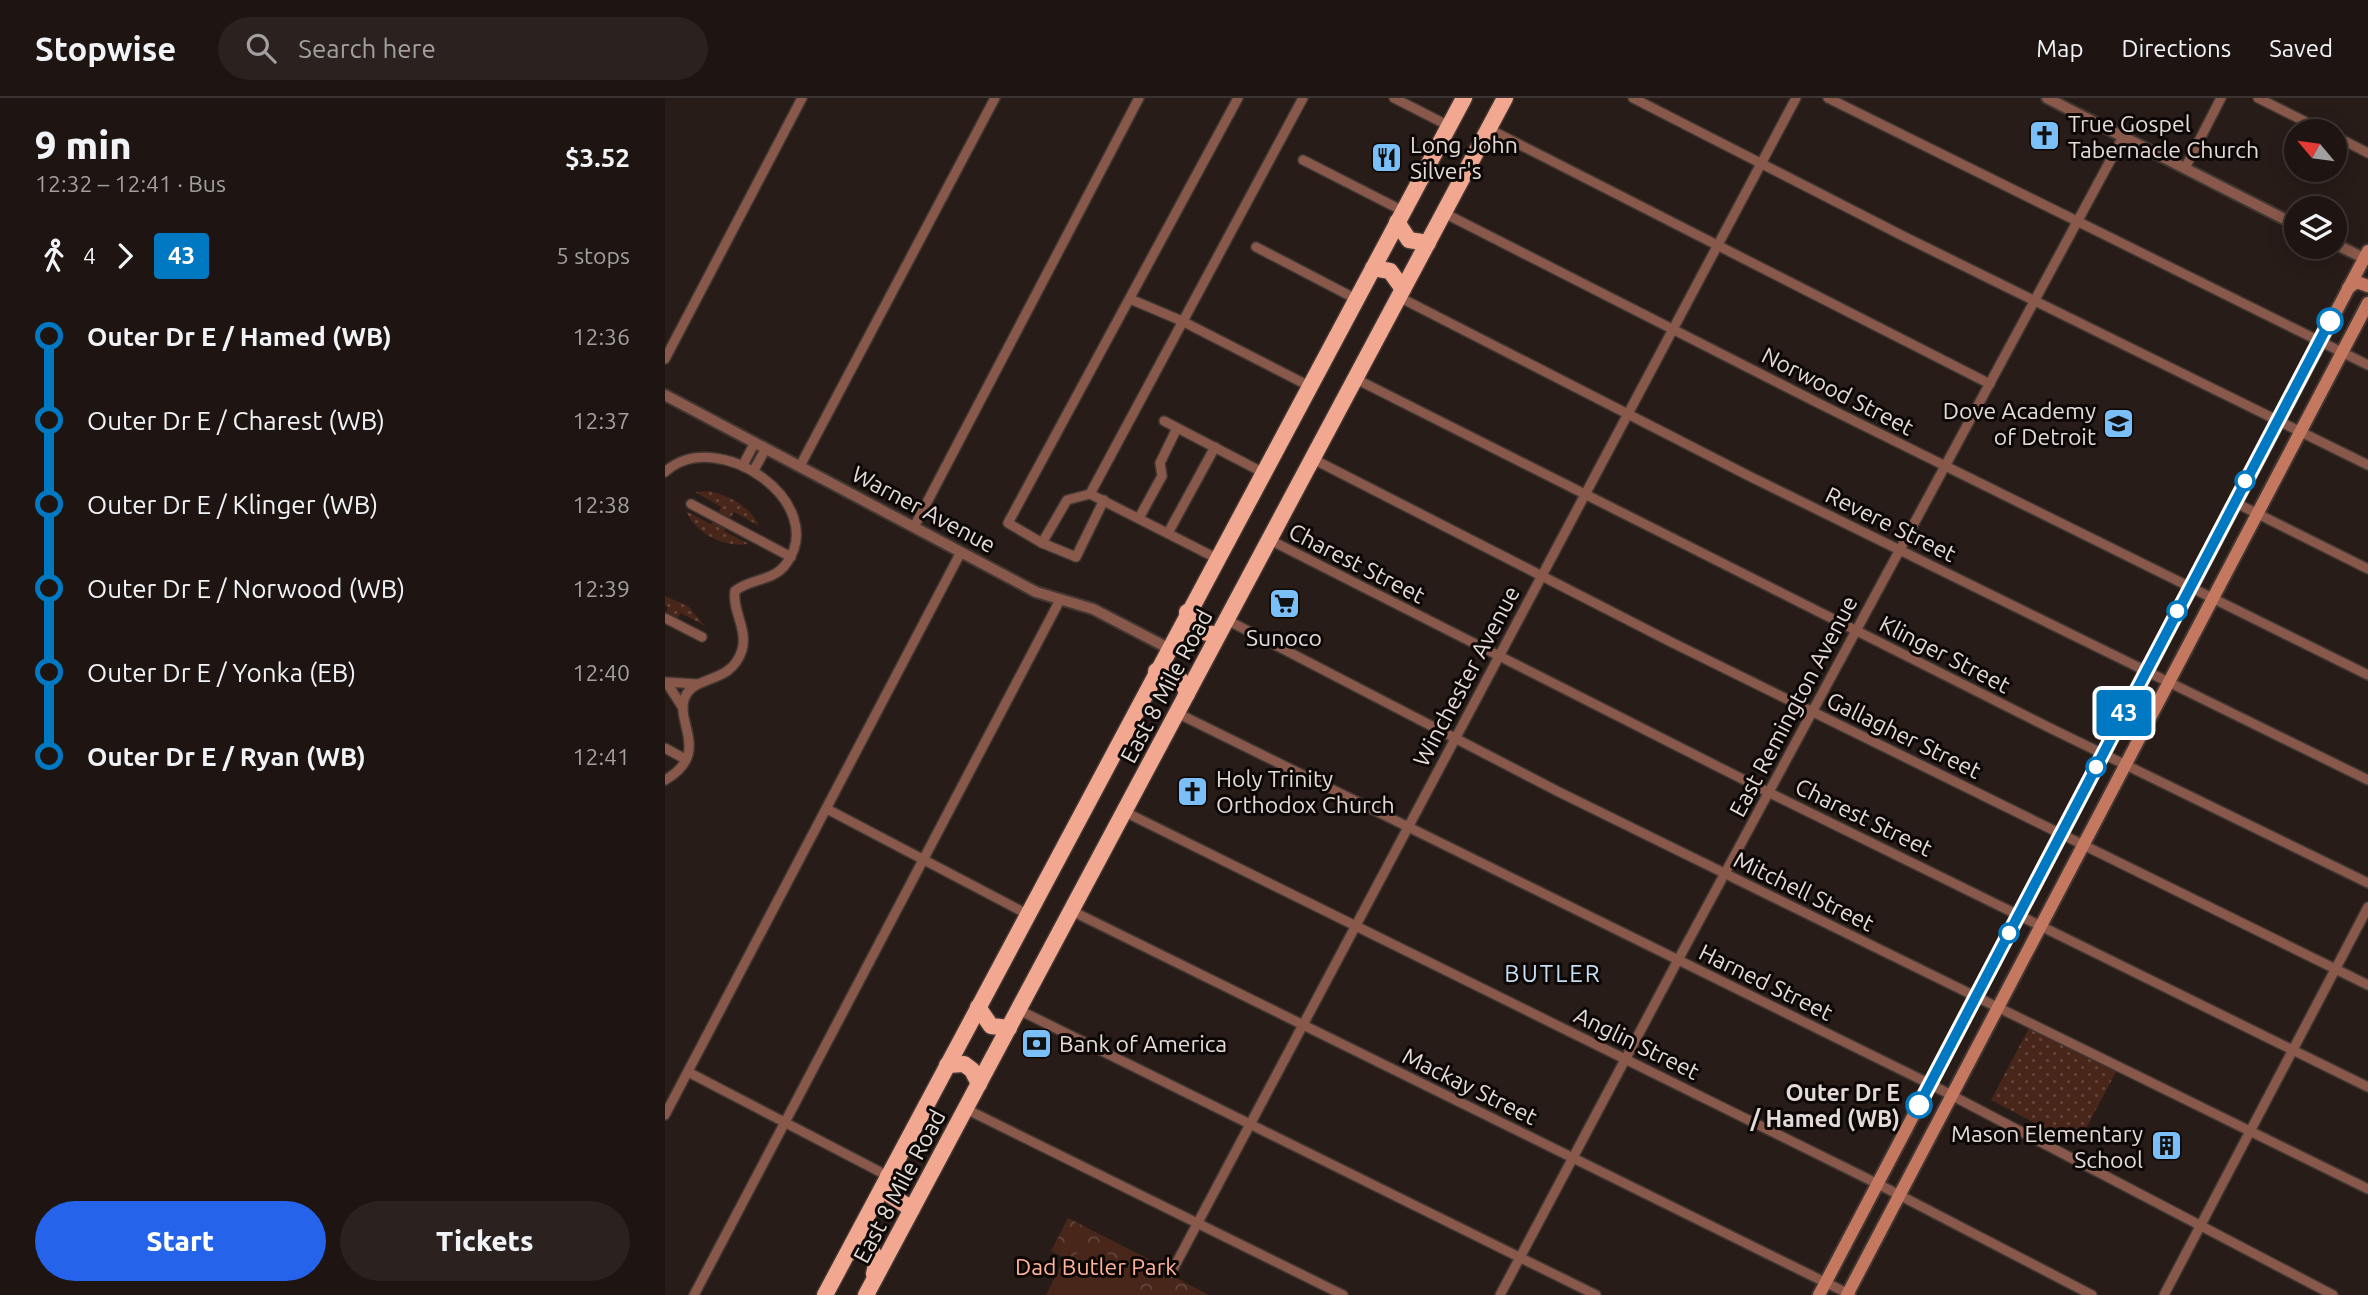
<!DOCTYPE html>
<html lang="en">
<head>
<meta charset="utf-8">
<style>
  body { margin:0; font-family:Ubuntu,sans-serif; background:#2b2220; color:#f1f3f6; height:100vh; display:flex; flex-direction:column; font-size:26px; white-space:nowrap }
  * { box-sizing:border-box; margin:0 }
  p { font-size:23px; color:#a19f9f }
  .icon { flex:none; width:38px; height:38px; fill:none; stroke:currentColor; stroke-width:2; stroke-linecap:round; stroke-linejoin:round }
  .map { position:relative; flex:1; overflow:hidden }
  .sheet { display:flex; flex-direction:column; background:#1e1512; width:665px }
  .sheet>* { flex:none }
  .badge { padding:0 14px; border-radius:5px; font-size:24px; line-height:46px }
  .needle { width:46px; rotate:299deg }
  .controls { position:absolute; left:1619px; top:21px; display:grid; gap:14px }
  .controls a { display:grid; place-items:center; width:63px; height:63px; border-radius:50%; background:#1e1512; box-shadow:0 4px 18px #0003,0 0 0 2px #3c3432; font-size:35px }
  .map>.badge { position:absolute; translate:-50% -50%; box-shadow:0 0 0 4px #fff }
  .legs { display:flex; align-items:center; gap:10px; height:77px; padding:0 35px; font-size:23px }
  .legs p { margin-inline-start:auto }
  .summary { display:flex; align-items:center; justify-content:space-between; height:119px; padding:0 35px }
  h1 { font-size:38px; font-weight:800; line-height:52px }
  .button { display:flex; gap:14px; margin-top:auto; padding:14px 35px }
  .button a { flex:1; height:80px; border-radius:42px; background:#2563eb; color:#fff; font-size:28px; font-weight:800; line-height:80px; text-align:center }
  .button a+a { background:#2b2220; color:#f1f3f6 }
  ul { padding:0 35px; list-style:none }
  li { display:flex; align-items:center; gap:24px; height:84px; font-size:26px }
  li i { display:grid; place-items:center; width:10px; height:100%; margin:0 9px; background:currentColor }
  li i::after { content:''; width:18px; height:18px; margin:-9px; border:5px solid; border-radius:50%; background:#1e1512 }
  li p { margin-inline-start:auto }
  li:first-child i { background:linear-gradient(#0000 50%,currentColor 0) }
  li:last-child i { background:linear-gradient(currentColor 50%,#0000 0) }
  header { display:flex; align-items:center; gap:42px; box-sizing:border-box; height:98px; padding:0 35px; background:#1e1512; border-bottom:2px solid #3c3432 }
  header strong { font-size:33px }
  nav { display:flex; gap:38px; margin-inline-start:auto; font-size:24px }
  .search { width:490px; height:63px; background:#2b2220; display:flex; align-items:center; gap:18px; box-sizing:border-box; padding:0 24px; border-radius:38px; color:#a19f9f; font-size:26px }
  main { display:flex; flex:1; min-height:0 }
  .map>svg:first-child { display:block }
  .grass { fill:url(#grass-dots) }
  .park { fill:url(#park-crowns) }
  .pitch { fill:#49261a }
  .lines { fill:none; stroke-linecap:round; stroke-linejoin:round }
  .minor-casing { stroke:#423733; stroke-width:12 }
  .tertiary-casing { stroke:#423733; stroke-width:14 }
  .secondary-casing { stroke:#423733; stroke-width:16 }
  .trunk-casing { stroke:#423733; stroke-width:19 }
  .minor { stroke:#88594a; stroke-width:9 }
  .tertiary { stroke:#88594a; stroke-width:10 }
  .secondary { stroke:#c57860; stroke-width:12 }
  .trunk { stroke:#f2a890; stroke-width:16 }
  .line-1-casing { stroke:#fff; stroke-width:16 }
  .line-1 { stroke:#0079c2; stroke-width:10 }
  .stop-1-dot { fill:#fff; stroke:#0079c2; stroke-width:3.5 }
  .labels { text-anchor:middle; dominant-baseline:central; stroke-width:6; stroke-linejoin:round; paint-order:stroke }
  .poi-label { font-size:23px; fill:#e4dbd8; stroke:#0d0806; text-anchor:start }
  .street-label { font-size:23px; fill:#e4dbd8; stroke:#0d0806 }
  .stop-label { font-size:23px; font-weight:bold; fill:#e4dbd8; stroke:#0d0806; text-anchor:end }
  .park-label { font-size:23px; fill:#ffb299; stroke:#0d0806 }
  .neighbourhood-label { font-size:24px; letter-spacing:2px; fill:#c6def4; stroke:#0d0806 }
</style>
</head>
<body>
<header>
<strong>Stopwise</strong>
<div class="search"><svg class="icon" aria-label="search" viewBox="0 0 24 24"><circle cx="10" cy="10" r="6"/><path d="M15 15l6 6"/></svg>Search here</div>
<nav><a>Map</a><a>Directions</a><a>Saved</a></nav>
</header>
<main>
<section class="sheet">
<div class="summary"><div><h1>9 min</h1><p>12:32 – 12:41 · Bus</p></div><b>$3.52</b></div>
<div class="legs"><svg class="icon" aria-label="walk" viewBox="0 0 24 24"><circle cx="13" cy="4" r="2"/><path d="M13 8l-2 6 4 7M11 14l-3 7M7 12l3-4h3l4 4"/></svg>4<svg class="icon" aria-label="forward" viewBox="0 0 24 24"><path d="M9 5l7 7-7 7"/></svg><b class="badge" style="background:#0079c2;color:#fff">43</b><p>5 stops</p></div>
<ul>
<li><i style="color:#0079c2"></i><b>Outer Dr E / Hamed (WB)</b><p>12:36</p></li>
<li><i style="color:#0079c2"></i><span>Outer Dr E / Charest (WB)</span><p>12:37</p></li>
<li><i style="color:#0079c2"></i><span>Outer Dr E / Klinger (WB)</span><p>12:38</p></li>
<li><i style="color:#0079c2"></i><span>Outer Dr E / Norwood (WB)</span><p>12:39</p></li>
<li><i style="color:#0079c2"></i><span>Outer Dr E / Yonka (EB)</span><p>12:40</p></li>
<li><i style="color:#0079c2"></i><b>Outer Dr E / Ryan (WB)</b><p>12:41</p></li>
</ul>
<div class="button"><a>Start</a><a>Tickets</a></div>
</section>
<div class="map">
<svg width="1703" height="1197" viewBox="0 0 1703 1197">
  <defs>
    <pattern id="grass-dots" width="8" height="8" patternUnits="userSpaceOnUse" patternTransform="scale(1.75)"><rect width="8" height="8" fill="#49261a"/><path d="M2 2h.1M6 6h.1" fill="none" stroke="#63453b" stroke-width="1.8" stroke-linecap="round"/></pattern>
    <pattern id="park-crowns" width="20" height="18" patternUnits="userSpaceOnUse" patternTransform="scale(1.75)"><rect width="20" height="18" fill="#49261a"/><path d="M2 6a3 3 0 1 1 6 0M12 15a3 3 0 1 1 6 0" fill="none" stroke="#63453b"/></pattern>
  </defs>
  <rect width="100%" height="100%" fill="#281c18"/>
  <g class="grass">
    <path d="M44,393C65,398 84,407 94,428L69,414L65,420L54,414L56,409L30,394Z"/>
    <path d="M21,413L46,426L50,420L62,427L59,433L84,446C59,450 31,436 21,413Z"/>
    <polygon points="0,498 23,508 40,528 16,515 12,521 1,515 3,509 0,507"/>
    <polygon points="1364,930 1451,974 1412,1047 1326,1002"/>
  </g>
  <polygon class="park" points="403,1120 499,1169 498,1173 544,1197 381,1197 400,1160 386,1153"/>
  <polygon class="pitch" points="422,1147 483,1175 468,1197 391,1197 410,1157"/>
  <g class="lines">
    <defs>
      <g id="minor">
        <polyline points="729,0 784,28"/>
        <polyline points="968,0 1238,138 1703,367"/>
        <polyline points="1163,0 1703,267"/>
        <polyline points="1593,0 1659,33"/>
        <polyline points="824,31 1325,286"/>
        <polyline points="1670,38 1703,55"/>
        <polyline points="638,62 738,113"/>
        <polyline points="1520,70 1556,0"/>
        <polyline points="779,115 1155,306 1703,577"/>
        <polyline points="591,149 691,201"/>
        <polyline points="734,199 1084,378 1703,682"/>
        <polyline points="465,201 517,223 644,288"/>
        <polyline points="0,261 137,0"/>
        <polyline points="691,281 1387,631 1703,785"/>
        <polyline points="499,323 597,374"/>
        <polyline points="648,361 1006,544 1703,887"/>
        <polyline points="78,367 89,346"/>
        <polyline points="135,368 330,0"/>
        <polyline points="89,372 100,352"/>
        <path d="M0,374C53,326 166,406 121,466C108,484 85,480 70,493C67,513 83,531 77,552C66,587 30,576 20,599C9,624 47,655 0,682"/>
        <polyline points="425,396 551,460"/>
        <polyline points="439,402 411,459 377,445 343,425 573,0"/>
        <polyline points="1569,404 1703,471"/>
        <polyline points="26,406 126,459"/>
        <polyline points="474,420 497,378 495,365 512,330"/>
        <polyline points="249,429 474,0"/>
        <polyline points="503,435 550,349"/>
        <polyline points="605,442 1103,694 1703,989"/>
        <polyline points="377,445 402,402 425,396 638,0"/>
        <polyline points="0,520 37,539"/>
        <polyline points="562,522 894,694 1703,1091"/>
        <polyline points="0,584 33,586"/>
        <polyline points="2,585 18,610"/>
        <polyline points="512,615 1265,986 1668,1197"/>
        <polyline points="0,650 20,661"/>
        <polyline points="162,711 362,816"/>
        <polyline points="460,714 1213,1086 1427,1197"/>
        <polyline points="407,813 1186,1197"/>
        <polyline points="354,912 931,1197"/>
        <polyline points="23,974 223,1078"/>
        <polyline points="301,1011 678,1197"/>
        <polyline points="0,1017 296,454"/>
        <polyline points="506,1175 1131,0"/>
        <polyline points="29,1197 395,502"/>
        <polyline points="835,1197 1013,862 1458,39"/>
        <polyline points="1499,1197 1703,809"/>
      </g>
      <g id="tertiary">
        <polyline points="1382,0 1631,127"/>
        <polyline points="1670,146 1703,162"/>
        <polyline points="0,297 371,494 428,511 503,550"/>
      </g>
      <g id="secondary">
        <polyline points="1683,190 1692,184 1703,188"/>
        <polyline points="1154,1197 1703,153"/>
        <polyline points="1182,1197 1703,205"/>
      </g>
      <g id="trunk">
        <polyline points="732,124 744,142 763,145"/>
        <polyline points="708,170 725,173 738,191"/>
        <polyline points="522,514 532,533 553,537"/>
        <path d="M491,573C508,572 518,579 522,596"/>
        <polyline points="313,909 326,928 344,930"/>
        <polyline points="282,967 299,966 307,972 314,986"/>
        <polyline points="223,1078 225,1097 247,1111"/>
        <polyline points="184,1155 194,1147 205,1150 212,1162 209,1176"/>
        <polyline points="160,1197 799,0"/>
        <polyline points="201,1197 840,0"/>
      </g>
    </defs>
    <use href="#minor" class="minor-casing"/>
    <use href="#tertiary" class="tertiary-casing"/>
    <use href="#secondary" class="secondary-casing"/>
    <use href="#trunk" class="trunk-casing"/>
    <use href="#minor" class="minor"/>
    <use href="#tertiary" class="tertiary"/>
    <use href="#secondary" class="secondary"/>
    <use href="#trunk" class="trunk"/>
  </g>
  <g class="lines">
    <defs>
      <polyline id="line-1" points="1254,1007 1665,223"/>
    </defs>
    <use href="#line-1" class="line-1-casing"/>
    <use href="#line-1" class="line-1"/>
  </g>
  <defs>
    <symbol id="church-square" viewBox="-11 -11 22 22"><rect x="-9" y="-9" width="18" height="18" rx="4" fill="#7abff8" stroke="#0d0806"/><path d="M-1.2-6h2.4v3.5h3.3v2.4h-3.3V6h-2.4V-.1h-3.3v-2.4h3.3Z" fill="#111"/></symbol>
    <symbol id="restaurant-square" viewBox="-11 -11 22 22"><rect x="-9" y="-9" width="18" height="18" rx="4" fill="#7abff8" stroke="#0d0806"/><path d="M-5-6h1v4h1v-4h1v4h1v-4h1v5L-1.5 .5V6h-2V.5L-5-1ZM5-6V6H3V1.5H1.5Q1.5-4 5-6Z" fill="#111"/></symbol>
    <symbol id="school-square" viewBox="-11 -11 22 22"><rect x="-9" y="-9" width="18" height="18" rx="4" fill="#7abff8" stroke="#0d0806"/><path d="M0-5L7-2L0 1L-7-2ZM-4 1L0 2.5L4 1V4Q0 6-4 4Z" fill="#111"/></symbol>
    <symbol id="supermarket-square" viewBox="-11 -11 22 22"><rect x="-9" y="-9" width="18" height="18" rx="4" fill="#7abff8" stroke="#0d0806"/><path d="M-6-5.5h2.5l.6 2H6L4.5 2H-2.5L-4.4-4H-6ZM-1.5 3.2a1.3 1.3 0 1 0 .1 0ZM3 3.2a1.3 1.3 0 1 0 .1 0Z" fill="#111"/></symbol>
    <symbol id="bank-square" viewBox="-11 -11 22 22"><rect x="-9" y="-9" width="18" height="18" rx="4" fill="#7abff8" stroke="#0d0806"/><path d="M-6-4H6V4H-6ZM0-2.3a2.3 2.3 0 1 0 0 4.6a2.3 2.3 0 1 0 0-4.6Z" fill="#111"/></symbol>
    <symbol id="building-square" viewBox="-11 -11 22 22"><rect x="-9" y="-9" width="18" height="18" rx="4" fill="#7abff8" stroke="#0d0806"/><path d="M-4-6H4V6H1V3H-1V6H-4ZM-2.5-4.3h1.7v1.8h-1.7ZM.8-4.3h1.7v1.8H.8ZM-2.5-1h1.7V.8h-1.7ZM.8-1h1.7V.8H.8Z" fill="#111"/></symbol>
  </defs>
  <g fill-rule="evenodd">
    <use href="#church-square" x="1362" y="20" width="35" height="35"/>
    <use href="#restaurant-square" x="704" y="42" width="35" height="35"/>
    <use href="#school-square" x="1436" y="308" width="35" height="35"/>
    <use href="#supermarket-square" x="602" y="488" width="35" height="35"/>
    <use href="#church-square" x="510" y="676" width="35" height="35"/>
    <use href="#bank-square" x="354" y="928" width="35" height="35"/>
    <use href="#building-square" x="1484" y="1030" width="35" height="35"/>
  </g>
  <g class="stop-1-dot">
    <circle cx="1665" cy="223" r="12"/>
    <circle cx="1580" cy="383" r="9"/>
    <circle cx="1512" cy="513" r="9"/>
    <circle cx="1431" cy="669" r="9"/>
    <circle cx="1344" cy="835" r="9"/>
    <circle cx="1254" cy="1007" r="12"/>
  </g>
  <g class="labels">
    <g class="poi-label">
      <text x="1403" y="25">True Gospel<tspan x="1403" dy="26">Tabernacle Church</tspan></text>
      <text x="745" y="46">Long John<tspan x="745" dy="26">Silver's</tspan></text>
      <text x="1431" y="312" text-anchor="end">Dove Academy<tspan x="1431" dy="26">of Detroit</tspan></text>
      <text x="619" y="539" text-anchor="middle">Sunoco</text>
      <text x="551" y="680">Holy Trinity<tspan x="551" dy="26">Orthodox Church</tspan></text>
      <text x="394" y="945">Bank of America</text>
      <text x="1478" y="1035" text-anchor="end">Mason Elementary<tspan x="1478" dy="26">School</tspan></text>
    </g>
    <g class="street-label">
      <text transform="translate(1173 293) rotate(27)">Norwood Street</text>
      <text transform="translate(259 411) rotate(28)">Warner Avenue</text>
      <text transform="translate(1226 426) rotate(26)">Revere Street</text>
      <text transform="translate(692 465) rotate(27)">Charest Street</text>
      <text transform="translate(1280 556) rotate(27)">Klinger Street</text>
      <text transform="translate(801 578) rotate(-62)">Winchester Avenue</text>
      <text transform="translate(501 588) rotate(-62)">East 8 Mile Road</text>
      <text transform="translate(1128 608) rotate(-62)">East Remington Avenue</text>
      <text transform="translate(1239 637) rotate(26)">Gallagher Street</text>
      <text transform="translate(1199 719) rotate(26)">Charest Street</text>
      <text transform="translate(1139 793) rotate(26)">Mitchell Street</text>
      <text transform="translate(1101 884) rotate(26)">Harned Street</text>
      <text transform="translate(972 945) rotate(26)">Anglin Street</text>
      <text transform="translate(805 988) rotate(26)">Mackay Street</text>
      <text transform="translate(234 1088) rotate(-62)">East 8 Mile Road</text>
    </g>
    <g class="stop-label">
      <text x="1235" y="994">Outer Dr E<tspan x="1235" dy="26">/ Hamed (WB)</tspan></text>
    </g>
    <g class="park-label">
      <text x="431" y="1168">Dad Butler Park</text>
    </g>
    <g class="neighbourhood-label">
      <text x="888" y="875">BUTLER</text>
    </g>
  </g>
</svg>
<div class="controls">
<a><svg class="needle" viewBox="-14 -14 28 28"><path d="M0-13l5 13h-10z" fill="#e53935"/><path d="M0 13l5-13h-10z" fill="#a19f9f"/></svg></a>
<a><svg class="icon" aria-label="layers" viewBox="0 0 24 24"><path d="M12 4l9 5-9 5-9-5zM3 14l9 5 9-5"/></svg></a>
</div>
<b class="badge" style="left:1459px;top:615px;background:#0079c2;color:#fff">43</b>
</div>
</main>
</body>
</html>
